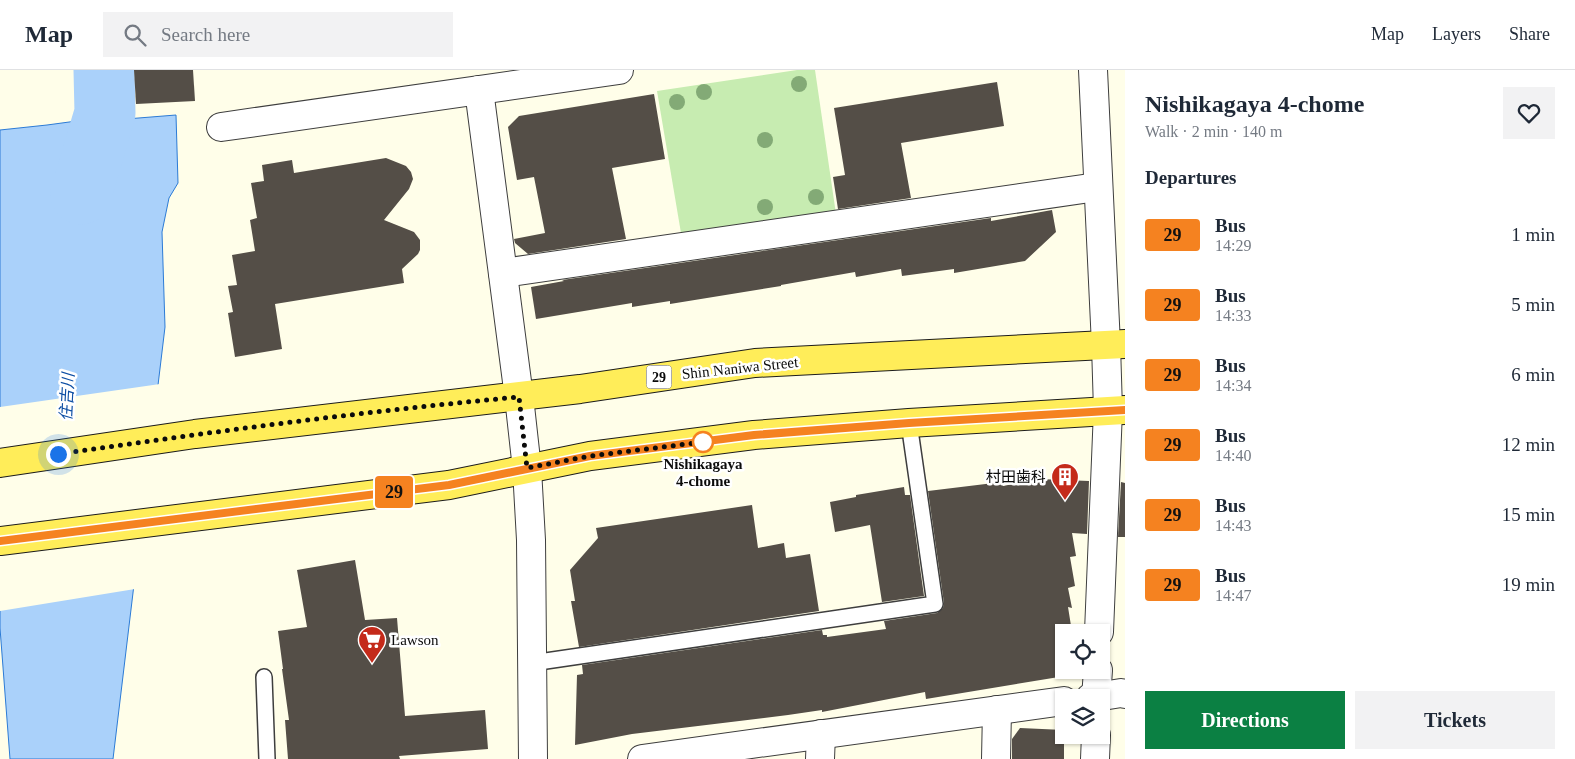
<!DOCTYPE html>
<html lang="en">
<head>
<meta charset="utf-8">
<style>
  body { margin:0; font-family:"Times New Roman","Noto Sans JP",serif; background:#f2f2f3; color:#1f2937; height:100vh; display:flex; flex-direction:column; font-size:19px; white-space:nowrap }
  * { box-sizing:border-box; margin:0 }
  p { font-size:16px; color:#747a83 }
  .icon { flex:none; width:28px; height:28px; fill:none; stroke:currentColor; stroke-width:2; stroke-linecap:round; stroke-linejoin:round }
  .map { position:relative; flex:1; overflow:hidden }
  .details { display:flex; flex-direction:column; background:#fff; width:450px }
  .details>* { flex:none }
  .badge { padding:0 10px; border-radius:4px; font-size:18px; line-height:32px }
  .fabs { position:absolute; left:1055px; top:554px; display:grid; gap:10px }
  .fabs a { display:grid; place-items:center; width:55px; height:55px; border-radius:0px; background:#fff; box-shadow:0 1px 4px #0004; font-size:25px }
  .you { position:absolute; width:25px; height:25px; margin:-12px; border:4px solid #fff; border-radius:50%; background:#1a73e8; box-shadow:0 0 0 8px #1a73e833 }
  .map>.badge { position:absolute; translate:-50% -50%; box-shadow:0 0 0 2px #fff }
  h2 { padding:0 20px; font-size:19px; line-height:45px }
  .round { display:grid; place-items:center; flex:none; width:52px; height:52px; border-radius:0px; background:#f2f2f3 }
  .headline { display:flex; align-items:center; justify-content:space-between; height:85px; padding:0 20px }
  h1 { font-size:24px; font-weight:700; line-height:38px }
  .primary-button { display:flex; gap:10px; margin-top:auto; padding:10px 20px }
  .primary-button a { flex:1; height:58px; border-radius:0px; background:#0b8043; color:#fff; font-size:20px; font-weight:700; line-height:58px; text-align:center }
  .primary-button a+a { background:#f2f2f3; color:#1f2937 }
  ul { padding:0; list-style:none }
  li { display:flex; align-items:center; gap:15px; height:70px; padding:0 20px }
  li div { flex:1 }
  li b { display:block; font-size:19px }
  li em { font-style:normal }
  li .badge { min-width:55px; font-weight:700; text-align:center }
  header { display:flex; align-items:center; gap:30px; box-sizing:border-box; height:70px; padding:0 25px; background:#fff; border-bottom:1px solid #e0e1e3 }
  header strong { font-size:24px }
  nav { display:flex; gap:28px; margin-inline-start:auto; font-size:18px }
  .search { width:350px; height:45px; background:#f2f2f3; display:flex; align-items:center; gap:12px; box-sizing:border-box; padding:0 18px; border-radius:0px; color:#747a83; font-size:19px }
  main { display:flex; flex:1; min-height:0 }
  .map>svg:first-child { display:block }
  .green { fill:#c7ecb1 }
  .water { fill:#aad1fa; stroke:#2c7bd6 }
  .pier { fill:#fffee9 }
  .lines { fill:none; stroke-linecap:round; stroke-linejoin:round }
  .river { stroke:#aad1fa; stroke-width:61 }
  .building { fill:#544e47 }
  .service-casing { stroke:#3e3e3e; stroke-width:18 }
  .minor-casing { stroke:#3e3e3e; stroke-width:30 }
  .tertiary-casing { stroke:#3e3e3e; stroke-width:30 }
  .primary-casing { stroke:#1c1c1c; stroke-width:30 }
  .service { stroke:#fff; stroke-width:15 }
  .minor { stroke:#fff; stroke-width:28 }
  .tertiary { stroke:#fff; stroke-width:28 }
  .primary { stroke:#ffed59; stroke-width:28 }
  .tree { fill:#83aa76 }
  .line-casing { stroke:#fff; stroke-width:11 }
  .line { stroke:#f58220; stroke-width:8 }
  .walk { stroke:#0b0b0b; stroke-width:5; stroke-dasharray:0 9 }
  .stop-dot { fill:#fff; stroke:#f58220; stroke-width:2.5 }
  .labels { text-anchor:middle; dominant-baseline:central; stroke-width:5; stroke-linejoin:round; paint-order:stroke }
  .shield { fill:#fff; stroke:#545454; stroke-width:1 }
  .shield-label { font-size:14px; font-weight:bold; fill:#0b0b0b }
  .street-label { font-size:15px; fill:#0b0b0b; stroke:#fff }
  .stop-label { font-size:15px; font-weight:bold; fill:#0b0b0b; stroke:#fff }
  .poi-label { font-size:15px; fill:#0b0b0b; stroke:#fff; text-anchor:end }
  .water-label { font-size:16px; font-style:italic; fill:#0d4ea4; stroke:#fff }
</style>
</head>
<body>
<header>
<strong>Map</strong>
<div class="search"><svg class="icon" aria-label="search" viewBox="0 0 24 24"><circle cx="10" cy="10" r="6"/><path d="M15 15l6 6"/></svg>Search here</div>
<nav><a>Map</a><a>Layers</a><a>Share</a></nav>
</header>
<main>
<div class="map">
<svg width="1125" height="689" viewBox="0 0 1125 689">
  <rect width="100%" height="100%" fill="#fffee9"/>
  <polygon class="green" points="797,0 815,0 837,151 682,169 657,21"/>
  <polygon class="water" points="120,42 126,49 176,45 178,113 169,128 162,162 165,257 113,689 10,689 0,558 0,60 47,55 84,50 91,43"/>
  <polygon class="pier" points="160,314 135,519 0,541 0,337"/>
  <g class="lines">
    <polyline class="river" points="81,124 105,43 104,0"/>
  </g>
  <g class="building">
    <polygon points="134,0 193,0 195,31 136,34"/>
    <polygon points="997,12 1004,56 901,73 911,128 838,139 833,107 845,105 834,38"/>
    <polygon points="654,24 665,89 612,98 626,169 528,184 515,173 514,169 545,163 534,107 517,110 508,57 519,46"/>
    <polygon points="386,88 406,96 411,102 413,109 409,119 384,150 414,162 420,170 420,180 418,184 402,199 404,213 275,234 282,279 235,287 228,243 233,242 228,216 237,215 232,185 255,181 250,150 257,148 251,113 264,111 262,95 292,90 294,103"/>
    <polygon points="1052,140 1056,162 1025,191 954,203 954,199 902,206 901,199 856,207 855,202 781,215 781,216 670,234 670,231 632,237 632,233 536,249 531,217 564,211 562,210 991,148 991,151"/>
    <polygon points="1039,409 1089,411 1087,464 1072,463 1076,486 1070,487 1075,516 1068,518 1072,538 1068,537 1072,562 1064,562 1064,600 1070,600 1065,606 926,629 925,622 822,642 822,640 788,645 632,664 575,675 577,605 583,604 582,595 822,560 823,565 827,565 827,567 886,559 884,551 937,543 943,538 944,533 928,421 1002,412 1003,416"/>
    <polygon points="1121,412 1125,413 1125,467 1118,467"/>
    <polygon points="904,417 905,425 910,425 924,526 882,532 870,455 835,462 830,432 856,427 856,425"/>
    <polygon points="752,435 758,478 784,473 786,488 810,484 819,541 579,577 571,531 575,531 570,500 598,468 596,458"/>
    <polygon points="355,490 365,550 397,548 405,646 485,640 488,679 399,686 400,689 288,689 285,650 289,650 282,599 283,599 278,561 307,557 297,500"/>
    <polygon points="1020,658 1064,660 1064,689 1012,689 1012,669"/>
  </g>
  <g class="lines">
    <defs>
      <g id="service">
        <polyline points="532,593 935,534 909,353"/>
        <polyline points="264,607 267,689"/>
      </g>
      <g id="minor">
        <polyline points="221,57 619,0"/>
        <polyline points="503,203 1097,117"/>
        <polyline points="1099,562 1108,340"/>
        <polyline points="1096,628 1098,600"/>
        <polyline points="820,689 821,664"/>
        <polyline points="996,689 997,640"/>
        <polyline points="1095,689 1096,665"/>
      </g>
      <g id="tertiary">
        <polyline points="1093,0 1106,275 1108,340"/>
        <polyline points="479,20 519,327 527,399 531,470 533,689"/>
        <polyline points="1090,628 1121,623 1125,624"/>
        <polyline points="642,689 1064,631"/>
      </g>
      <g id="primary">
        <polyline points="0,393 195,364 580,319 755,293 1125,274"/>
        <polyline points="0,471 449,415 590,386 754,365 909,353 1125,340"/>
      </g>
    </defs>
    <use href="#service" class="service-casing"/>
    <use href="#minor" class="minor-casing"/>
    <use href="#tertiary" class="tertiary-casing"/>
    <use href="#primary" class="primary-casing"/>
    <use href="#service" class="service"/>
    <use href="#minor" class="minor"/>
    <use href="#tertiary" class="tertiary"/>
    <use href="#primary" class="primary"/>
  </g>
  <g class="tree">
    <circle cx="799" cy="14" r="8"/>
    <circle cx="704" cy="22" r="8"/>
    <circle cx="677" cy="32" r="8"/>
    <circle cx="765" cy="70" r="8"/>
    <circle cx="816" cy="127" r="8"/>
    <circle cx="765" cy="137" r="8"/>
  </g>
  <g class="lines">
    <defs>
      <polyline id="line" points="0,471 449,415 590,386 754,365 909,353 1125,340"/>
    </defs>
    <use href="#line" class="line-casing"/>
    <use href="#line" class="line"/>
    <path class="walk" d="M58,384C212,362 365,341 519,327L527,398L590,386L703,372"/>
  </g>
  <defs>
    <symbol id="building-pin" viewBox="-11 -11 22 30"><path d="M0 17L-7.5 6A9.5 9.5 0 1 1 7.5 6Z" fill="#c42a1a" stroke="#fff"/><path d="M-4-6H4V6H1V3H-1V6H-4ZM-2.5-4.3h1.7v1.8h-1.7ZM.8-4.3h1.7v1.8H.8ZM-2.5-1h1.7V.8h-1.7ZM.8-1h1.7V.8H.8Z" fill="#fff"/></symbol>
    <symbol id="supermarket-pin" viewBox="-11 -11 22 30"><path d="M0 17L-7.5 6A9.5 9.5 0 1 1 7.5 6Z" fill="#c42a1a" stroke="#fff"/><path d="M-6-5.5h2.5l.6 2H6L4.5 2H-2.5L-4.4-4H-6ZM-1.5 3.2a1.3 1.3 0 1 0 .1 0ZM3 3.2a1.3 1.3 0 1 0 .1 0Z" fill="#fff"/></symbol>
  </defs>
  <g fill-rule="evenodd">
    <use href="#building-pin" x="1049" y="391" width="32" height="43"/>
    <use href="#supermarket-pin" x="356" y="554" width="32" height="43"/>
  </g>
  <circle class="stop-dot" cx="703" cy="372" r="10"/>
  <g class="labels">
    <rect class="shield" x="646.5" y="295.5" width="25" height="23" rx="4"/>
    <g class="shield-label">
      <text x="659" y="307">29</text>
    </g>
    <g class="street-label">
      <text transform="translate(740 298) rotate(-6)">Shin Naniwa Street</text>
    </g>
    <g class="stop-label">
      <text x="703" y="394">Nishikagaya<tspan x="703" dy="17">4-chome</tspan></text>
    </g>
    <g class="poi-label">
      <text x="1046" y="407">村田歯科</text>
      <text x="391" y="570" text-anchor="start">Lawson</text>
    </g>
    <g class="water-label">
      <text transform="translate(67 327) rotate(-87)">住吉川</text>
    </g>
  </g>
</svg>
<div class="fabs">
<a><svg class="icon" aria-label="locate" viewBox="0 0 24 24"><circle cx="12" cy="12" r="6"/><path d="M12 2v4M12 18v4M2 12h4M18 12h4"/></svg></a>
<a><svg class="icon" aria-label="layers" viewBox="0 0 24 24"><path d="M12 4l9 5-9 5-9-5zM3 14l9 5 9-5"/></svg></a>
</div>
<div class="you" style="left:58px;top:384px"></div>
<b class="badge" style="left:394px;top:422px;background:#f58220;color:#111">29</b>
</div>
<section class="details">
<div class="headline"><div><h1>Nishikagaya 4-chome</h1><p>Walk · 2 min · 140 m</p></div><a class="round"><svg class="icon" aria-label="heart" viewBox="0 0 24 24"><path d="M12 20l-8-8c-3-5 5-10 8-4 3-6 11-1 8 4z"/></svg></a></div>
<h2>Departures</h2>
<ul>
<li><span class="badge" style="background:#f58220;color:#111">29</span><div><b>Bus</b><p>14:29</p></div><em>1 min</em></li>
<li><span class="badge" style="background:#f58220;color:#111">29</span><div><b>Bus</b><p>14:33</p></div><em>5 min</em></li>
<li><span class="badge" style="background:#f58220;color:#111">29</span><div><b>Bus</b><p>14:34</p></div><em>6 min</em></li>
<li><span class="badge" style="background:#f58220;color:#111">29</span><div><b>Bus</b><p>14:40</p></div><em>12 min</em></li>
<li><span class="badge" style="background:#f58220;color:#111">29</span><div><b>Bus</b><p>14:43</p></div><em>15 min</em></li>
<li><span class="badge" style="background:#f58220;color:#111">29</span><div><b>Bus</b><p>14:47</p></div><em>19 min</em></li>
</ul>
<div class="primary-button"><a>Directions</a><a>Tickets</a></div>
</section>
</main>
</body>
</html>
